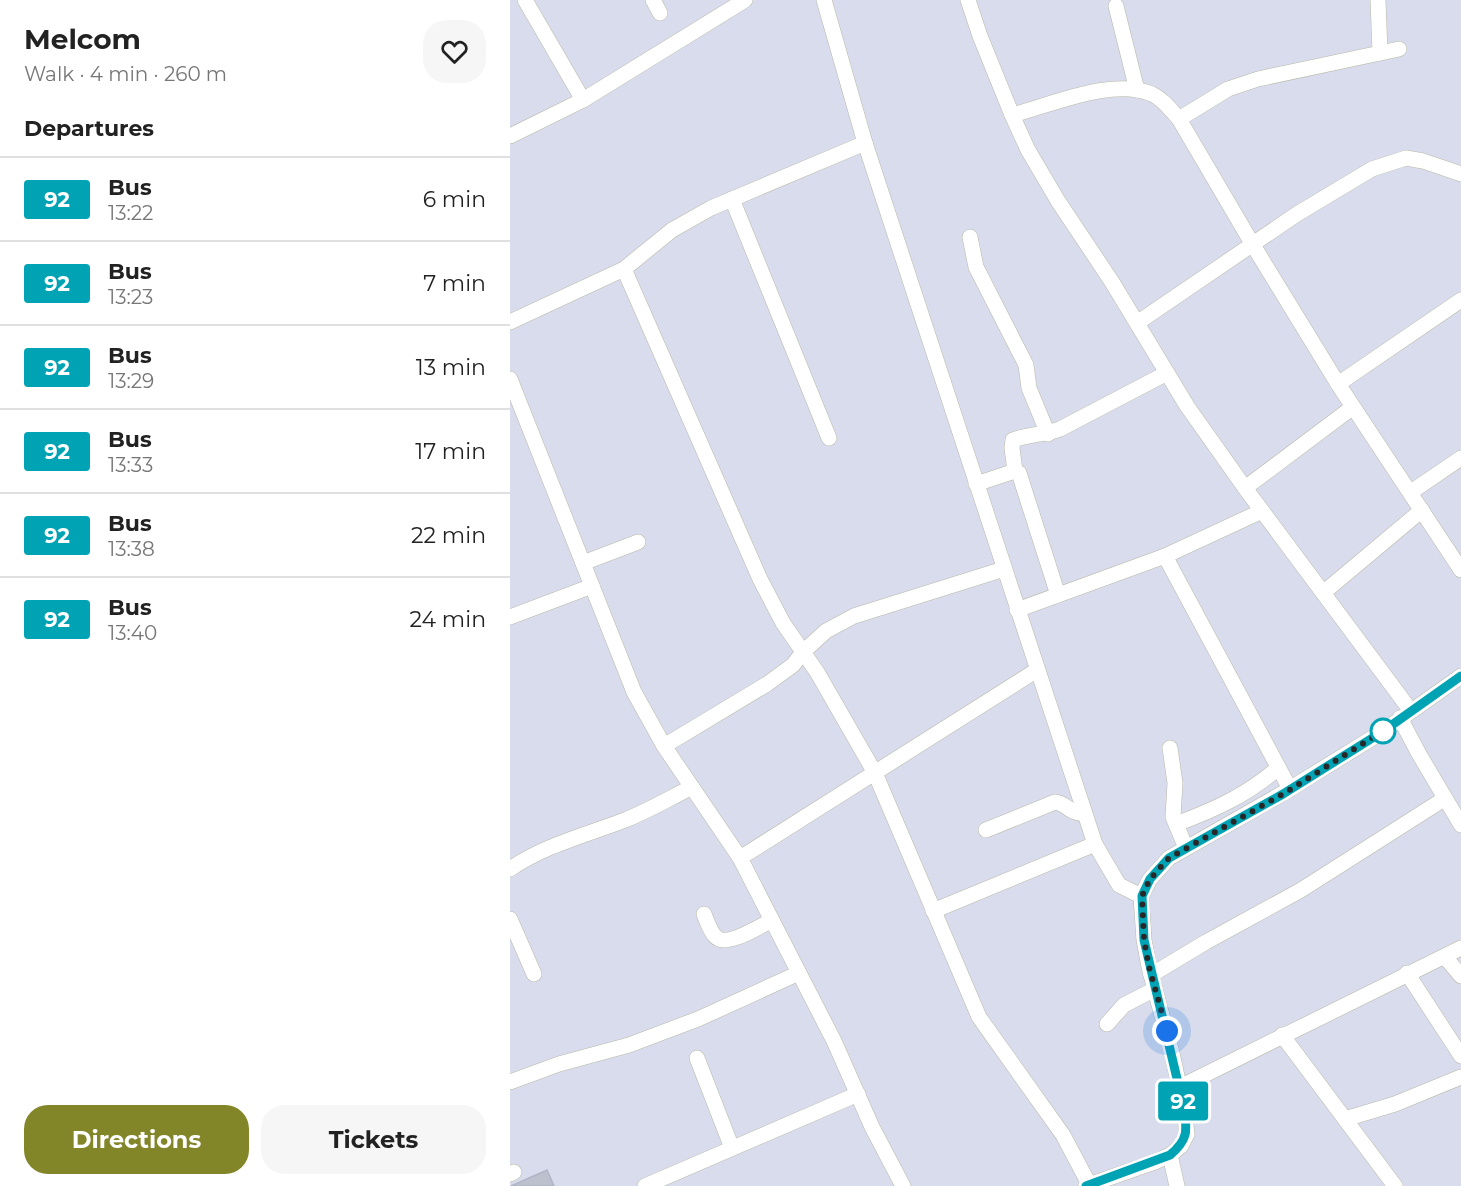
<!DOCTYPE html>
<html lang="en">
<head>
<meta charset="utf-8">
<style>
  body { margin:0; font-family:Montserrat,sans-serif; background:#f6f6f6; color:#222; height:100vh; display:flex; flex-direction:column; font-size:22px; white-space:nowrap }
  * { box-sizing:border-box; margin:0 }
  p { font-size:20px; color:#767676 }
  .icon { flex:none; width:33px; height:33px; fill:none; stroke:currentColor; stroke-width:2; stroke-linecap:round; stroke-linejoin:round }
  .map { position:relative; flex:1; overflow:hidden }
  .panel { display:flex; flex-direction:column; background:#fff; width:510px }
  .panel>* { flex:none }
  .badge { padding:0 12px; border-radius:4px; font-size:21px; line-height:39px }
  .you { position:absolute; width:30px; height:30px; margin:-15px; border:4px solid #fff; border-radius:50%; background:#1a73e8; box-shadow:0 0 0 9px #1a73e833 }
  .map>.badge { position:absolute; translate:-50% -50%; box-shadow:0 0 0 3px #fff }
  h2 { padding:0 24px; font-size:22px; line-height:54px }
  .round { display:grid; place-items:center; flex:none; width:63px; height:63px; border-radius:24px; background:#f6f6f6 }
  .overview { display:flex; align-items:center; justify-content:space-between; height:102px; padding:0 24px }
  h1 { font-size:28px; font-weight:700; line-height:45px }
  .action { display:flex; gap:12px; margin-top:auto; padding:12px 24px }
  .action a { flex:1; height:69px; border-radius:24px; background:#838529; color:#fff; font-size:24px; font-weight:700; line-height:69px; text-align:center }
  .action a+a { background:#f6f6f6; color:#222 }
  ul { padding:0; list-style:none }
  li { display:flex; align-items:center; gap:18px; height:84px; padding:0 24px; border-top:2px solid #e0e0e0 }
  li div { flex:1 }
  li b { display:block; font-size:22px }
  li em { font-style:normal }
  li .badge { min-width:66px; font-weight:700; text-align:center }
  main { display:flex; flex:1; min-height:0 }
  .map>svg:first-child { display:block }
  .building { fill:#bdc0cd; stroke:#b2b5c7; stroke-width:1.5 }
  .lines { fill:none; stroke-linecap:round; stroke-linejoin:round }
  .minor-casing { stroke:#b9b9a9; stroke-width:16 }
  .minor { stroke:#fff; stroke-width:15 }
  .line-casing { stroke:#fff; stroke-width:14 }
  .line { stroke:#00a3b4; stroke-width:9 }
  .walk { stroke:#282828; stroke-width:6; stroke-dasharray:0 10.8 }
  .stop-dot { fill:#fff; stroke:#00a3b4; stroke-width:3 }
</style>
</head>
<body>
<main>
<section class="panel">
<div class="overview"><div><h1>Melcom</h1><p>Walk · 4 min · 260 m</p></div><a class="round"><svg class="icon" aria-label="heart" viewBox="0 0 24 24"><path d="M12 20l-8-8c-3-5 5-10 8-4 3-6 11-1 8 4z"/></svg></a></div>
<h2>Departures</h2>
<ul>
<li><span class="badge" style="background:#00a3b4;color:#fff">92</span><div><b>Bus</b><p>13:22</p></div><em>6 min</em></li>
<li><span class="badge" style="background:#00a3b4;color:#fff">92</span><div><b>Bus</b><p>13:23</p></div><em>7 min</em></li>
<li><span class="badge" style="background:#00a3b4;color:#fff">92</span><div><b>Bus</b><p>13:29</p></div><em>13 min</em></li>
<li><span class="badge" style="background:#00a3b4;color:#fff">92</span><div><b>Bus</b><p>13:33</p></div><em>17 min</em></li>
<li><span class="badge" style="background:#00a3b4;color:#fff">92</span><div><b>Bus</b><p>13:38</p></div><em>22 min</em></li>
<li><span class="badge" style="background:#00a3b4;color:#fff">92</span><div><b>Bus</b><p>13:40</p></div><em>24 min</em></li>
</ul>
<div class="action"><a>Directions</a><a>Tickets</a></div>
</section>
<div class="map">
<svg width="951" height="1186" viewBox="0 0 951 1186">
  <rect width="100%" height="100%" fill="#d8dcec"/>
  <polygon class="building" points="37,1170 44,1186 1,1186"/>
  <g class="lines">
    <defs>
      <g id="minor">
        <polyline points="15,0 73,100"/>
        <polyline points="143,0 150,13"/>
        <polyline points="314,0 355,143 585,844 609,885 631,896"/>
        <polyline points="458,0 470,36 502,115 518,150 548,201 602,282 677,406 735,488 901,711"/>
        <polyline points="868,0 870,53"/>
        <polyline points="606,6 627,90"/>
        <path d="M502,115C542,105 602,77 642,94C653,99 661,110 669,119L743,245L828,384L951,570"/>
        <polyline points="669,119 718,89 748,79 889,49"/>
        <polyline points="0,136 73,100 235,0"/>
        <polyline points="222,199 319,438"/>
        <polyline points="460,237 466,267 516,365 519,388 538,434"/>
        <polyline points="114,269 250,579 273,623 307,672 365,773 469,1017 553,1135 579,1184"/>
        <polyline points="0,322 114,269 162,230 201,208 355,143"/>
        <polyline points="627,323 787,214 862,169 896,158 913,161 951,174"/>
        <polyline points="0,379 124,692 154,746 230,858 324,1041 362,1127 393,1186"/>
        <polyline points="828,384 951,300"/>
        <path d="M505,471L502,448L503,440C518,434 535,435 550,429L657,373"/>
        <polyline points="466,484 505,471 509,473 548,595"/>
        <polyline points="735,488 843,407"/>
        <polyline points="901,492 951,458"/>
        <polyline points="655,556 780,789"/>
        <polyline points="73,563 128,542"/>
        <polyline points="813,593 912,510"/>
        <polyline points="507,610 655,556 752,511"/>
        <polyline points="0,617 82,586"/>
        <polyline points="890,718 909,754 951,825"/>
        <polyline points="154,746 257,684 283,665 293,652 316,631 344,616 494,569"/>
        <polyline points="660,748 665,783 663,817 676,848"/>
        <path d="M666,824C704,810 737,795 768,768"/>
        <path d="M476,830L545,802C557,803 557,813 575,814"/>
        <polyline points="230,858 527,670"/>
        <path d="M0,869C35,845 76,835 115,820C138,811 160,798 182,787"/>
        <polyline points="423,911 585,844"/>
        <path d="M194,914C197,921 200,931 205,936C215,949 250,926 262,920"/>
        <polyline points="0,919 24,974"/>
        <polyline points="935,957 951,976"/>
        <polyline points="897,973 951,1056"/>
        <polyline points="641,975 696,942 791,890 934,799"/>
        <polyline points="597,1024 614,1005 645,989"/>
        <polyline points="772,1035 885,1186"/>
        <polyline points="187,1058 222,1148"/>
        <polyline points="0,1082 49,1064 119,1045 188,1019 289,973"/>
        <polyline points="670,1087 951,948"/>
        <polyline points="835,1119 885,1104 951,1077"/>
        <polyline points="660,1155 667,1186"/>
        <polyline points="0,1174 4,1172"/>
        <polyline points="135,1186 348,1094"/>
        <polyline points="576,1186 645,1162 660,1155 671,1146 677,1134 674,1108 662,1053 639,967 634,940 631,896 640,879 659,858 773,793 872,732 951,676"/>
      </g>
    </defs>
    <use href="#minor" class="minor-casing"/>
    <use href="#minor" class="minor"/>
  </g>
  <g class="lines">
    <defs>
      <path id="line" d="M576,1186L660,1155C679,1139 677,1130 674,1108L634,940L632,896L640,879L659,858L773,794L872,732L951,676"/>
    </defs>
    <use href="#line" class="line-casing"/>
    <use href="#line" class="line"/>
    <polyline class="walk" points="657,1031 639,967 634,940 632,896 640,879 659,858 773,794 873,731"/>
  </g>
  <circle class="stop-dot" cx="873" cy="731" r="12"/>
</svg>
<div class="you" style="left:657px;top:1031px"></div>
<b class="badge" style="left:673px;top:1101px;background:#00a3b4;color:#fff">92</b>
</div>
</main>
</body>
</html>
